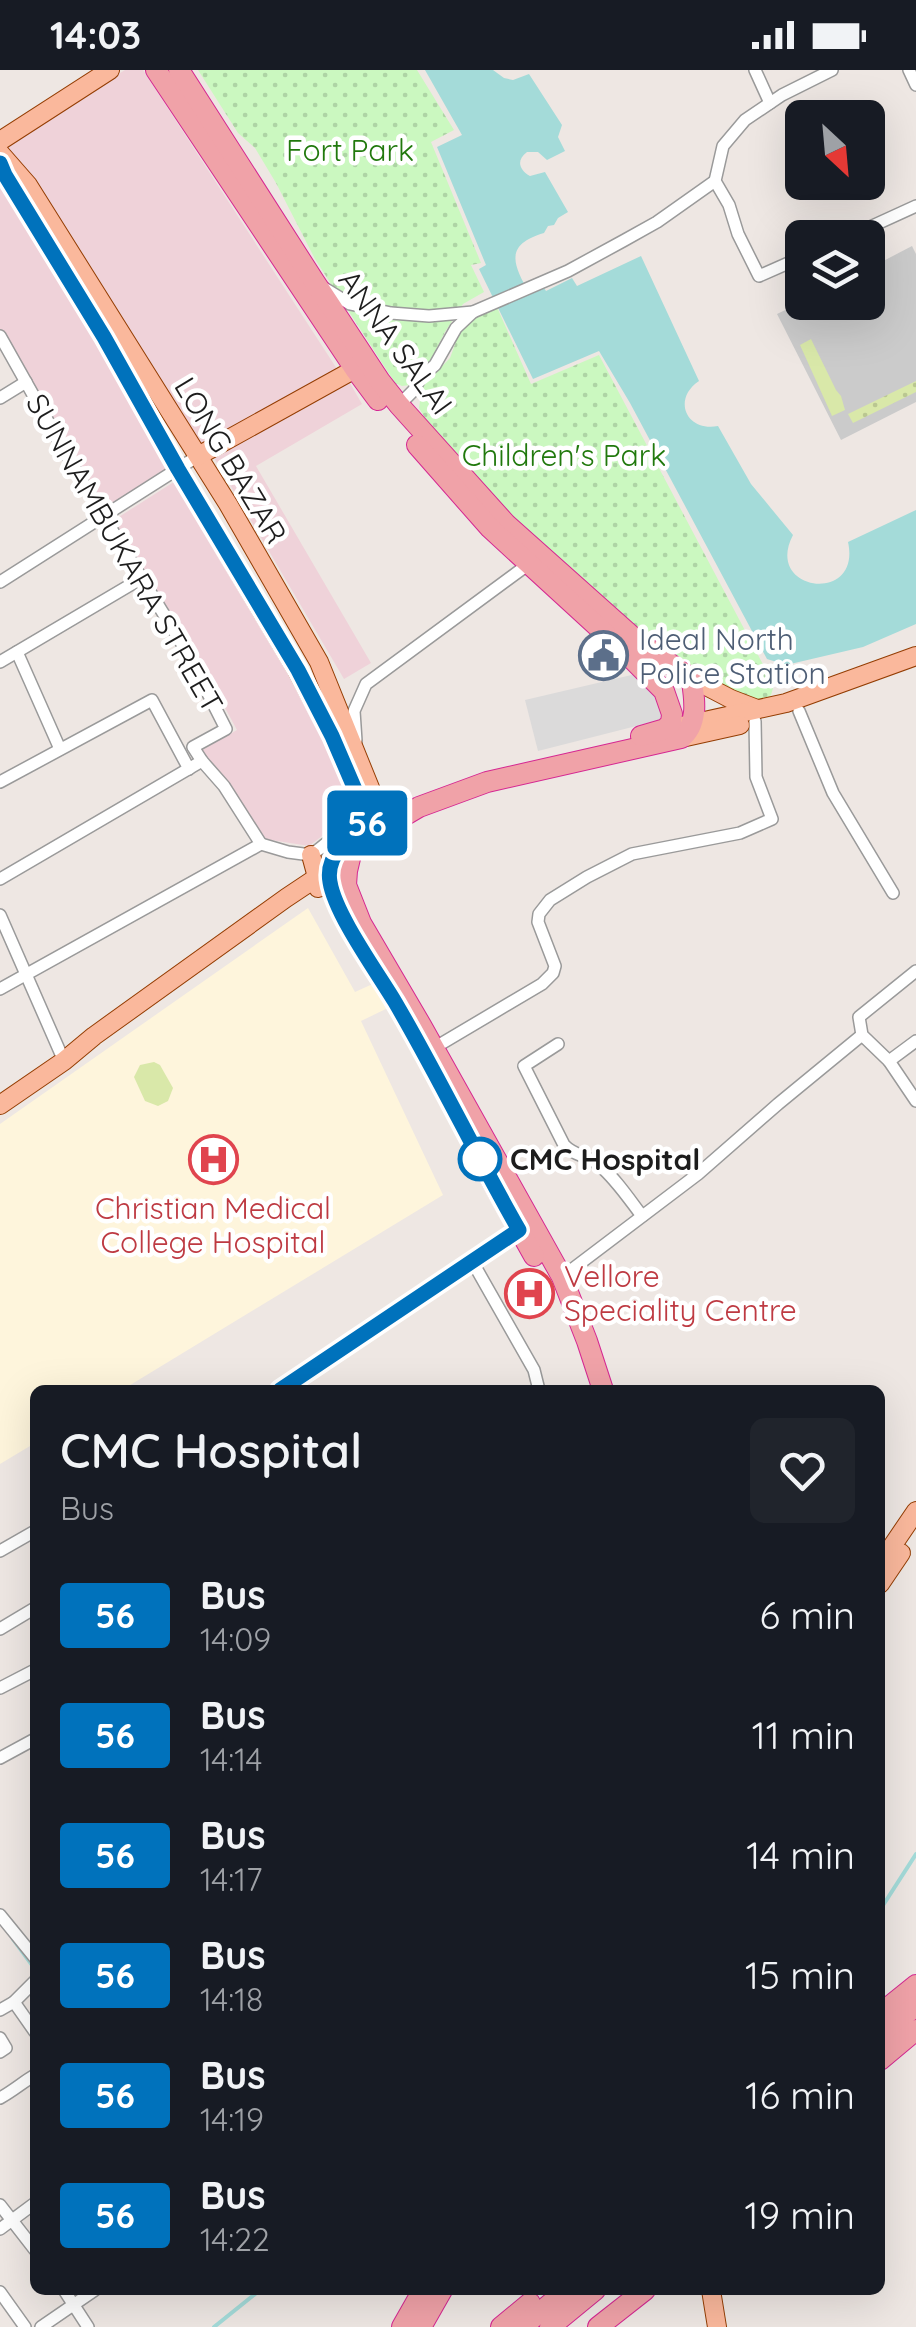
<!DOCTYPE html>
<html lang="en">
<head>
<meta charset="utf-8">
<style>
  body { margin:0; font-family:Quicksand,sans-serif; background:#20242c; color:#f1f3f6; height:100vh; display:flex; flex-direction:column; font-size:38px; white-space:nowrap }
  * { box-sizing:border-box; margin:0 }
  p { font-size:32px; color:#9ea1a6 }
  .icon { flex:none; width:55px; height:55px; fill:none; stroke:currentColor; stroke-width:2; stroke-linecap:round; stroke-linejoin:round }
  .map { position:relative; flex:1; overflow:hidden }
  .side { position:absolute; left:30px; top:1315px; width:855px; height:910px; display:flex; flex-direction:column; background:#171b24; border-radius:15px; box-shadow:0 10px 40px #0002 }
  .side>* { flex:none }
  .badge { padding:0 20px; border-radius:8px; font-size:35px; line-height:65px }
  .needle { width:65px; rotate:154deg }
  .fabs { position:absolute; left:785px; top:30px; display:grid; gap:20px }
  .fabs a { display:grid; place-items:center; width:100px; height:100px; border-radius:15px; background:#171b24; box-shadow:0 10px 40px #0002; font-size:50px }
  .map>.badge { position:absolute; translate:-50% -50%; box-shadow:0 0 0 5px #fff }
  .round { display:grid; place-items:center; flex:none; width:105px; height:105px; border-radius:15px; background:#20242c }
  .head { display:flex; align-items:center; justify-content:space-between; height:170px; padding:0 30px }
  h1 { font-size:48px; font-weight:600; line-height:75px }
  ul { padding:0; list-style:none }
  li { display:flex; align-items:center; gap:30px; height:120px; padding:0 30px }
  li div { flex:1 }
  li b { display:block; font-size:38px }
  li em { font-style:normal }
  li .badge { min-width:110px; font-weight:700; text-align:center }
  .status { display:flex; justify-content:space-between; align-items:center; height:70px; padding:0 50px; background:#171b24; direction:ltr }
  .status svg { height:28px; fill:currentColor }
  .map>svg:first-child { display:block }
  .residential { fill:#dbdada }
  .commercial { fill:#efd2d9 }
  .education { fill:#fef5dc }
  .religious { fill:#cbcbcb }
  .grass { fill:#d9e8a9 }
  .park { fill:url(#park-dots) }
  .garden { fill:url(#garden-dots) }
  .water { fill:#a4dbd9 }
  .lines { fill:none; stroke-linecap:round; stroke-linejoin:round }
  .stream { stroke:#a4dbd9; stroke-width:4 }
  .minor-casing { stroke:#9a9a9a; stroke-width:14 }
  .primary-casing { stroke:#943d03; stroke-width:20 }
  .trunk-casing { stroke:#d52792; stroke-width:22 }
  .minor { stroke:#fff; stroke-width:11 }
  .primary { stroke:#fab89c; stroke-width:18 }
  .trunk { stroke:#f0a2a8; stroke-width:20 }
  .line-casing { stroke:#fff; stroke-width:22 }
  .line { stroke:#0072bc; stroke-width:15 }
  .stop-dot { fill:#fff; stroke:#0072bc; stroke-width:5 }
  .labels { text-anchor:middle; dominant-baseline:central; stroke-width:9; stroke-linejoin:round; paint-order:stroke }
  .park-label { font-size:30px; fill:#21790d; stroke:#fff }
  .street-label { font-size:30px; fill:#1d1d1d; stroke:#fff }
  .service-label { font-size:30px; fill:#4e5e75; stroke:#fff; text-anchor:start }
  .stop-label { font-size:30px; font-weight:bold; fill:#1d1d1d; stroke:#fff; text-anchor:start }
  .health-label { font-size:30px; fill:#be3a42; stroke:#fff }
</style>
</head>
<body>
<div class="status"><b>14:03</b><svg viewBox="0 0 49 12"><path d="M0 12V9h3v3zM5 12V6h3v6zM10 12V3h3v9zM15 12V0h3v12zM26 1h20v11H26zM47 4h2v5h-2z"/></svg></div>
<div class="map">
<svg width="916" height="2257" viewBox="0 0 916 2257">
  <defs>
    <pattern id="park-dots" width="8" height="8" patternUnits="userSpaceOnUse" patternTransform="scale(2.5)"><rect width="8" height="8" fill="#cbf8c0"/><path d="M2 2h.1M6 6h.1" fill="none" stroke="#aed4a5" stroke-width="1.8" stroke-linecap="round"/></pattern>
    <pattern id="garden-dots" width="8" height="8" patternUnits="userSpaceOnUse" patternTransform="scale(2.5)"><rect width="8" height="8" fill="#d9e8a9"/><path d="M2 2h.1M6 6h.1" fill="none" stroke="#bac791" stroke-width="1.8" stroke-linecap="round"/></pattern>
  </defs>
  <rect width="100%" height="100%" fill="#eee7e3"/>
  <polygon class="residential" points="640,603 655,625 661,641 660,650 538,681 525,630"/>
  <g class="commercial">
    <polygon points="125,0 143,0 339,302 200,380 0,76"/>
    <polygon points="0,113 58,198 170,399 105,439 0,259"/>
    <polygon points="347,308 362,334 256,396 371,593 344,609 213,386"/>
    <polygon points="177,410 296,613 350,731 334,757 309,776 265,769 202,680 237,660 203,597 114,450"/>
  </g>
  <polygon class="education" points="308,838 355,922 377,912 390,937 361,951 443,1125 122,1320 35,1320 35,1373 0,1394 0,1054"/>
  <polygon class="religious" points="912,176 916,184 916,332 841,370 777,244 802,232 868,232 868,199"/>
  <g class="grass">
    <polygon points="811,269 836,320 841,326 845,340 832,346 800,275"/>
    <polygon points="154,992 160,995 173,1018 168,1031 158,1036 145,1031 134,1007 140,995"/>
  </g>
  <g class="park">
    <polygon points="198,0 417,0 454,60 431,72 481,193 471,195 484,222 463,234 445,262 429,293 410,315 402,316 395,313 315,189 276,113 255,78 238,63"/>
    <polygon points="496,235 531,314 599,285 774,615 771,625 764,631 751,632 666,581 599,528 513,448 445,371 430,356 419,338 422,317 450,288 459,263 475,245"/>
  </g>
  <polygon class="garden" points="916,311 916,322 853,353 848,344"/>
  <path class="water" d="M425,0H493L504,8L513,10L529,4L562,55L558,67L565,81L547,90L538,82H527C516,90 519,100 530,106L545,102L568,142L558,148L554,155L548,156L544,163C504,175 513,194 529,223L544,218L546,221L572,208L577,216L641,186L699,311C672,329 686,362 718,356L751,414L793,465C763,522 862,535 848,472L916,440V554L863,577L786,595L767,589L630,333L599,281L533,309L479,199L486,195L437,77L462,65Z"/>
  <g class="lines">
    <g class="stream">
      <polyline points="880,1840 916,1784"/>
      <polyline points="13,1869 32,1895 35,1895"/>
      <polyline points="214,2257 260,2220"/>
    </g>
    <defs>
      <g id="minor">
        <polyline points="755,0 770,33"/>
        <polyline points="909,0 916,15"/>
        <polyline points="846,168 916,136"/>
        <polyline points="802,187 759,206 738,164 729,135 715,111 723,76 745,50 782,25 832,0"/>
        <polyline points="324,218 350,234 391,243 429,246 473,242 568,201 623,171 657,152 715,111"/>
        <polyline points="0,266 77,403 187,582 226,659 193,677 202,691 0,809"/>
        <polyline points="0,328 26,312"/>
        <polyline points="399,335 414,320 421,307 435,295 456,258 473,242"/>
        <polyline points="0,512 198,386"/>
        <polyline points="17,582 60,679"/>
        <polyline points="0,592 142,508"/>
        <polyline points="799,641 833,723 893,823"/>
        <polyline points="356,671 354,641 366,614 530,493"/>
        <polyline points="0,712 152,630 189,699"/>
        <path d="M261,774L288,782L311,785C334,769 351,752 359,725"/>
        <polyline points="0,845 64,991"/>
        <polyline points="916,901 859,947 862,965 889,991 916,1031"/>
        <polyline points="0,919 261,774 224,716 202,691"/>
        <path d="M558,974L524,996L564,1075C574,1086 587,1085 599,1095C616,1109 629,1129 642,1146"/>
        <polyline points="434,978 542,914 553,903 555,896 538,852 539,844 550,830 587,807 632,784 740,763 772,749 756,707 755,651"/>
        <polyline points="889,991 916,971"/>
        <polyline points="472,1191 534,1300 539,1320"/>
        <polyline points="562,1207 698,1104 778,1034 862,965"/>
        <polyline points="280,1320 519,1160"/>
        <polyline points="0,1481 35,1461"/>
        <polyline points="0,1559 35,1538"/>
        <polyline points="0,1618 35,1600"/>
        <polyline points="0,1688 35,1669"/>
        <polyline points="0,1845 35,1888"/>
        <polyline points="14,1932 35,1962"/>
        <polyline points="0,1940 14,1932 35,1911"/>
        <polyline points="0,1968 6,1978 0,1982"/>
        <path d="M0,2028C13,2021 23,2012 35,2005"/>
        <polyline points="0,2135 35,2180"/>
        <polyline points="0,2159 35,2133"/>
        <polyline points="64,2220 88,2257"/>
        <polyline points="0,2222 25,2257"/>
        <polyline points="41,2257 95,2220"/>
      </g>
      <g id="primary">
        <polyline points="0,71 110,0"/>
        <polyline points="0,83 28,115 228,434 319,592 381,745"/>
        <polyline points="0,93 5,105 104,267 178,399 297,600 332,666 369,752"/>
        <polyline points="198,386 355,299"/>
        <polyline points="689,607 731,629 757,639"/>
        <polyline points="682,656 786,633 916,586"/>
        <polyline points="677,669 740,655"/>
        <polyline points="311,785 317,807 318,818"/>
        <polyline points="0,1035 64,991 94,966 286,828 337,794"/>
        <polyline points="880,1494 916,1441"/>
        <polyline points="880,1514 901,1483"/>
        <polyline points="711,2220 717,2257"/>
      </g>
      <g id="trunk">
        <polyline points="156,0 355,299 378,330"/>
        <path d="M179,0L314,211L380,311L399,335L506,454L636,570L689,607L692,612C695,631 698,655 681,668L487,712L419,737L363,770L351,784L347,801L346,815L361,853L422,957L562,1207L587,1271L603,1320"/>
        <polyline points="417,375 490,458 623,580 664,621 672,644 671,653 665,659 641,666"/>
        <path d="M344,846C325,809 324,791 356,762"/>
        <polyline points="490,1107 534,1186"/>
        <polyline points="880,1944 916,1915"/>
        <polyline points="880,1965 916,1936"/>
        <polyline points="880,1990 916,1960"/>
        <polyline points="402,2257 423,2220"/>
        <polyline points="421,2257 442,2220"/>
        <polyline points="501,2257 530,2233"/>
        <polyline points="522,2257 567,2220"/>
        <polyline points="550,2257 595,2220"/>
        <polyline points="598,2257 645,2220"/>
      </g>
    </defs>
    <use href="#minor" class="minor-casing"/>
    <use href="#primary" class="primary-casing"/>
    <use href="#trunk" class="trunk-casing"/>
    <use href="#minor" class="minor"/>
    <use href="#primary" class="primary"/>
    <use href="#trunk" class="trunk"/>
  </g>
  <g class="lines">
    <defs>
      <path id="line" d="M0,93L5,105L104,267L178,399L298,600L332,666L369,752C350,765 325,785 330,812C335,844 377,902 395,932C439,1007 476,1085 519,1160L280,1320"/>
    </defs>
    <use href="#line" class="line-casing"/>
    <use href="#line" class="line"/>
  </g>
  <defs>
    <symbol id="civic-ring" viewBox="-11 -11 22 22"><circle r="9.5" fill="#fff" stroke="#5c6f8a" stroke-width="1.5"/><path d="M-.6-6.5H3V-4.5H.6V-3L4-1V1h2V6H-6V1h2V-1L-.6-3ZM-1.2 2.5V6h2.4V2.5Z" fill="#5c6f8a"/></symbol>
    <symbol id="hospital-ring" viewBox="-11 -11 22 22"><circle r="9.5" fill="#fff" stroke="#e0444e" stroke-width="1.5"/><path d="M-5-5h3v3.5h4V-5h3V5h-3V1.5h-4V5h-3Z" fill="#e0444e"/></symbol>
  </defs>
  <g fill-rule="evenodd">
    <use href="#civic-ring" x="576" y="558" width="55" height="55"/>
    <use href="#hospital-ring" x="186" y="1062" width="55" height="55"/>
    <use href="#hospital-ring" x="502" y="1196" width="55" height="55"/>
  </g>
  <circle class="stop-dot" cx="480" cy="1089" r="20"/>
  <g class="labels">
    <g class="park-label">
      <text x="350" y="80">Fort Park</text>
      <text x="564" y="385">Children's Park</text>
    </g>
    <g class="street-label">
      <text transform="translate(396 272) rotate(54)">ANNA SALAI</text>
      <text transform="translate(231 390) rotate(59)">LONG BAZAR</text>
      <text transform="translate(125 483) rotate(60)">SUNNAMBUKARA STREET</text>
    </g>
    <g class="service-label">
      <text x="639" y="569">Ideal North<tspan x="639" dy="34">Police Station</tspan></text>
    </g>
    <g class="stop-label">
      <text x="510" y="1089">CMC Hospital</text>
    </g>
    <g class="health-label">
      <text x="213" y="1138">Christian Medical<tspan x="213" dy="34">College Hospital</tspan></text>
      <text x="564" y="1206" text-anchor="start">Vellore<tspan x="564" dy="34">Speciality Centre</tspan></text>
    </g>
  </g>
</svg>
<div class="fabs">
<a><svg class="needle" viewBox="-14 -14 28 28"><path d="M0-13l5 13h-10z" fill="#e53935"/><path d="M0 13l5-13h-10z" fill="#9ea1a6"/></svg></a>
<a><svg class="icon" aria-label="layers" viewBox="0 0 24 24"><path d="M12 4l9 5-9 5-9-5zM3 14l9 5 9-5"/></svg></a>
</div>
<b class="badge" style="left:367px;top:753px;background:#0072bc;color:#fff">56</b>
<section class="side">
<div class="head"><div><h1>CMC Hospital</h1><p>Bus</p></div><a class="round"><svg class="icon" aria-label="heart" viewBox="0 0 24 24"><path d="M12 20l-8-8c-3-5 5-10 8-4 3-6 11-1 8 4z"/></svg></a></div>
<ul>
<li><span class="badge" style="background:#0072bc;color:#fff">56</span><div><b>Bus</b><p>14:09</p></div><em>6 min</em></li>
<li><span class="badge" style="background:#0072bc;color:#fff">56</span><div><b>Bus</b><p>14:14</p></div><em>11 min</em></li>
<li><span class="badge" style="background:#0072bc;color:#fff">56</span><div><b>Bus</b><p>14:17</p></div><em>14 min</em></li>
<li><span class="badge" style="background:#0072bc;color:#fff">56</span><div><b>Bus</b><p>14:18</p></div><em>15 min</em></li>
<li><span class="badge" style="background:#0072bc;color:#fff">56</span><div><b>Bus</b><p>14:19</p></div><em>16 min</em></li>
<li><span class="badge" style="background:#0072bc;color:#fff">56</span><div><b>Bus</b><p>14:22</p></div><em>19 min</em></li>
</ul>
</section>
</div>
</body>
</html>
